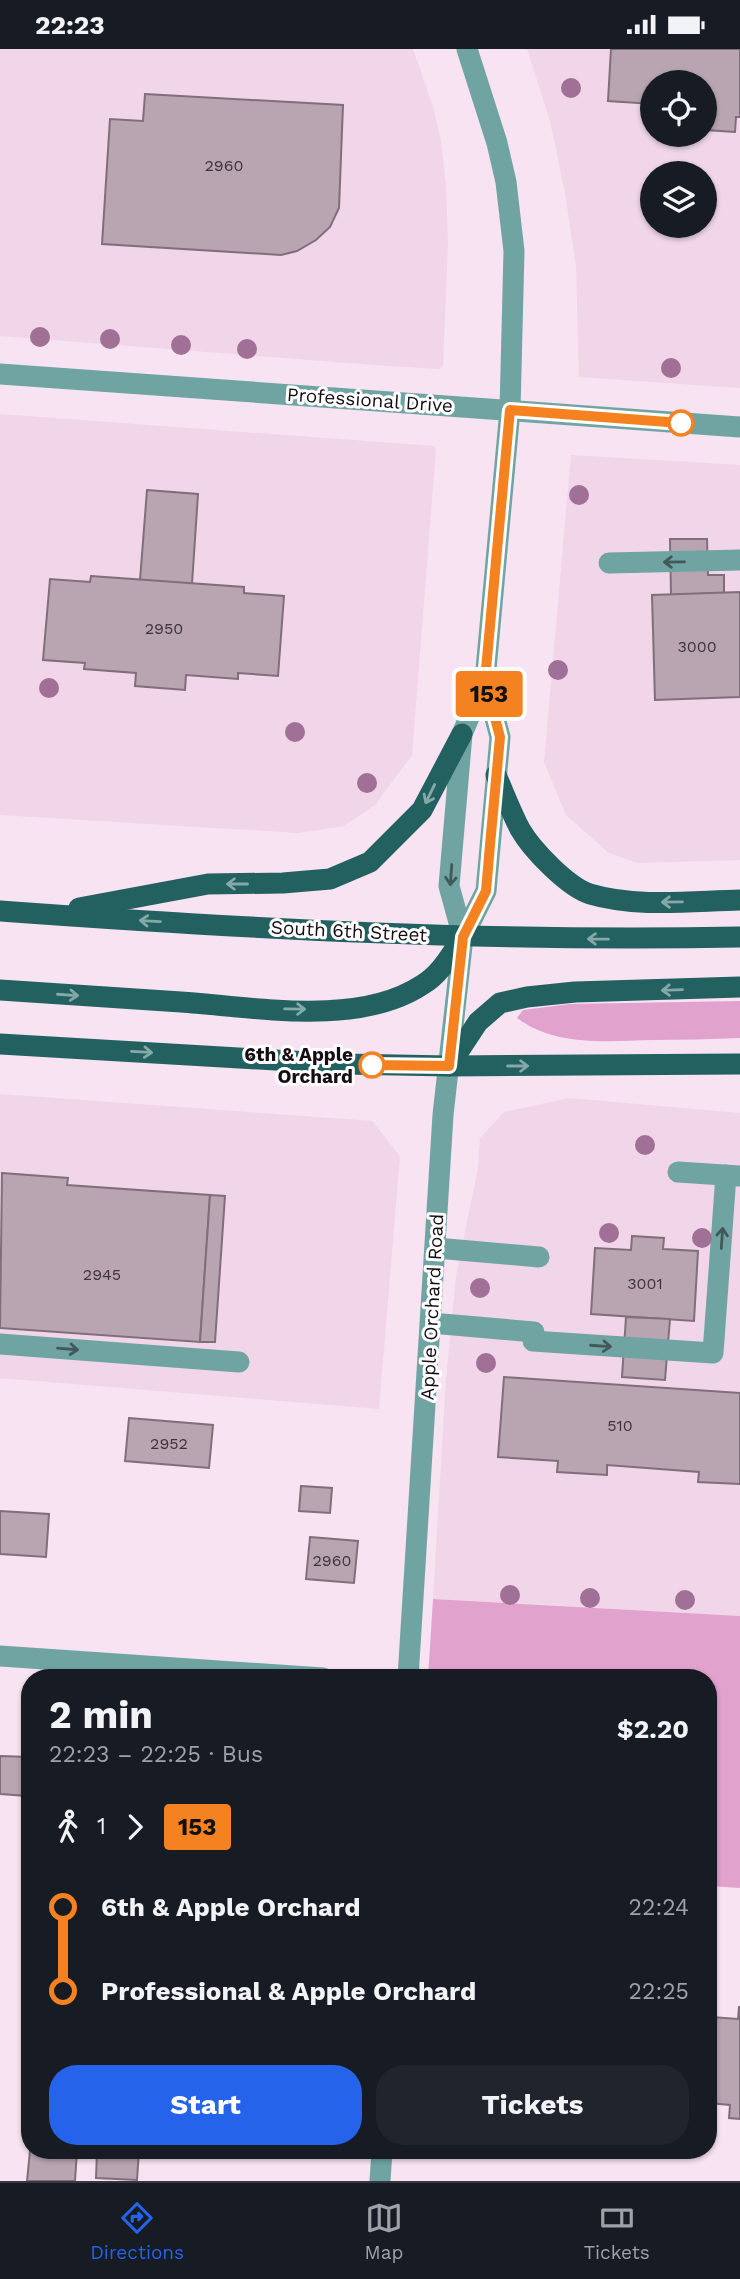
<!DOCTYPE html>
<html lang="en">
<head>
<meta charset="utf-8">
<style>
  body { margin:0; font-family:"Work Sans",sans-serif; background:#20242c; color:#f1f3f6; height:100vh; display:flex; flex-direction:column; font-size:26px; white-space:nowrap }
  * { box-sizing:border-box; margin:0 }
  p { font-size:23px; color:#9ea1a6 }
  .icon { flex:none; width:38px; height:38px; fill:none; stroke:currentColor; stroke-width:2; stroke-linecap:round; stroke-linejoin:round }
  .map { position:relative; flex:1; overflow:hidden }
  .side { position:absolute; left:21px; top:1620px; width:696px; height:490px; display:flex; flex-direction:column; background:#171b24; border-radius:28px; box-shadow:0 2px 5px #0004 }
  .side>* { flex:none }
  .badge { padding:0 14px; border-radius:5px; font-size:24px; line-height:46px }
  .tools { position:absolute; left:640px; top:21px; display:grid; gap:14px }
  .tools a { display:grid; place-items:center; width:77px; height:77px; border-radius:50%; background:#171b24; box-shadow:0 2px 5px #0004; font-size:35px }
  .map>.badge { position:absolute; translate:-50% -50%; box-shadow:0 0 0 4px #fff }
  .legs { display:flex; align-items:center; gap:10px; height:77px; padding:0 28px; font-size:23px }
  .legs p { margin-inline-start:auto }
  .headline { display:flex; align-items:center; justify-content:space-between; height:119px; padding:0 28px }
  h1 { font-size:38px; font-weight:700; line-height:52px }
  .cta { display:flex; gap:14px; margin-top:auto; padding:14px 28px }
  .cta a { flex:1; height:80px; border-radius:28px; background:#2563eb; color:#fff; font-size:28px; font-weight:700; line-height:80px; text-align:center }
  .cta a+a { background:#20242c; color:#f1f3f6 }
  ul { padding:0 28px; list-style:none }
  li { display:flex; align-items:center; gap:24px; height:84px; font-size:26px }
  li i { display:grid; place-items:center; width:10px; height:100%; margin:0 9px; background:currentColor }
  li i::after { content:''; width:18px; height:18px; margin:-9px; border:5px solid; border-radius:50%; background:#171b24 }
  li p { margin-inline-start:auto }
  li:first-child i { background:linear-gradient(#0000 50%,currentColor 0) }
  li:last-child i { background:linear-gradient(currentColor 50%,#0000 0) }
  .status { display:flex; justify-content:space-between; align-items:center; height:49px; padding:0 35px; background:#171b24; direction:ltr }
  .status svg { height:19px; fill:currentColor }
  .menu { display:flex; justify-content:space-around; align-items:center; height:98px; border-top:2px solid #363941; background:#171b24; font-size:19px; color:#9ea1a6 }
  .menu a { display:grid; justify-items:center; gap:4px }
  .menu .on { color:#2563eb }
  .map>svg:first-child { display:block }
  .built { fill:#f0d6e8; fill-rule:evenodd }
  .green { fill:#e1a2ce }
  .building { fill:#b8a5b1; stroke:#806f7a; stroke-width:2 }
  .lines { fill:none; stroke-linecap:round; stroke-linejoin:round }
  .minor { stroke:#6fa4a2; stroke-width:21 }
  .major { stroke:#226160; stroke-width:21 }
  .tree { fill:#a17096 }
  .oneway { stroke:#42595a }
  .oneway2 { stroke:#85a8a8 }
  .line-1-casing { stroke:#fff; stroke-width:16 }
  .line-1 { stroke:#f58220; stroke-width:10 }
  .stop-1-dot { fill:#fff; stroke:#f58220; stroke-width:3.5 }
  .labels { text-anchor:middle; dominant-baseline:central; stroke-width:6; stroke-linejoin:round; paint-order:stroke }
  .number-label { font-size:16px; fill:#3d343a }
  .street-label { font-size:19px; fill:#140e12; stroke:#fff }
  .stop-label { font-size:19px; font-weight:bold; fill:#140e12; stroke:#fff; text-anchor:end }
</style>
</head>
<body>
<div class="status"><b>22:23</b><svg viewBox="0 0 49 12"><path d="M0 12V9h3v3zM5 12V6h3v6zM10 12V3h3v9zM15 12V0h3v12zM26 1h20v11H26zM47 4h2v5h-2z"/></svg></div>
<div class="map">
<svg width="740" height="2132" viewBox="0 0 740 2132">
  <rect width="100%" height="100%" fill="#f7e3f1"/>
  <g class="built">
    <polygon points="0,0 413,0 434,61 441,92 446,137 448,194 443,317 440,320 388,317 0,287"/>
    <path d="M527,0H740V339L579,328L576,217L565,143L550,72ZM653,33H705V86H653ZM653,124H705V177H653Z"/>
    <polygon points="0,365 434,397 436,400 412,706 375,756 344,777 298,784 0,766"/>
    <polygon points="571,406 740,416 740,811 638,814 609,804 566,766 544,713"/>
    <polygon points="0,1045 372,1072 400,1107 379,1360 0,1329"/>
    <polygon points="569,1049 740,1064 740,1567 433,1550 446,1331 456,1227 478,1119 480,1089 504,1063"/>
  </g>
  <g class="green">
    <path d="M740,952V989C711,990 682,991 653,991C607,992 556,998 517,969L523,961L570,955Z"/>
    <polygon points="433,1550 740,1567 740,1839 709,1837 709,1629 428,1629"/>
  </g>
  <g class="building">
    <polygon points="611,0 740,0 740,68 736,68 735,83 705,81 705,33 653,33 653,55 608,52"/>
    <polygon points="145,45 343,56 339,159 330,178 316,191 297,202 281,206 102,195 110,70 143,72"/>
    <polygon points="147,441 198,445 192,535 140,531"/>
    <polygon points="670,490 707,490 708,526 724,526 724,544 671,546"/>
    <polygon points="91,527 244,538 244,544 284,547 278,627 238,624 238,630 186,626 185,641 135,637 136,624 84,620 85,614 43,611 50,530 90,533"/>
    <polygon points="740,543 740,648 655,651 652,546"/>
    <polygon points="2,1124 68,1129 67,1136 210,1146 200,1293 0,1279"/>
    <polygon points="210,1146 225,1147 215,1293 200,1293"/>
    <polygon points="632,1187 664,1189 663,1200 698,1202 694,1272 591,1265 595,1199 631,1201"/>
    <polygon points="626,1268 670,1270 665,1331 622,1328"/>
    <polygon points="504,1328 740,1344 740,1435 698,1433 699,1423 607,1416 607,1426 557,1423 558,1412 498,1408"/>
    <polygon points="129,1369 213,1376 209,1419 125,1412"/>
    <polygon points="301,1437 332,1439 330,1464 299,1462"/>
    <polygon points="0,1462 49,1465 46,1508 0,1505"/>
    <polygon points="310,1488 358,1492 354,1534 306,1530"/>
    <polygon points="0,1707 30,1708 30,1756 27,1756 27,1747 0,1745"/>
    <polygon points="739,1958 740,1958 740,2070 729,2069 730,2056 709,2054 712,1968 738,1970"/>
    <polygon points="30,2102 77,2102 75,2132 27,2132"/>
    <polygon points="97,2102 139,2102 137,2131 96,2129"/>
  </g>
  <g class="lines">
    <g class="minor">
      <polyline points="0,325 740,378"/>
      <polyline points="609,514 740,511"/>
      <polyline points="463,888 449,837 462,685 485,631 510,361 514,202 506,133 497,94 467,0"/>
      <polyline points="678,1123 739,1127"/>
      <polyline points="436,1199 539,1208"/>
      <polyline points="431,1274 534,1283"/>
      <polyline points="533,1292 713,1304 726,1126"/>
      <polyline points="0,1295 239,1313"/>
      <polyline points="0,1607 323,1629"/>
      <polyline points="408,1629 443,1066 463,888 486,842 500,688 485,631"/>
      <polyline points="380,2132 382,2102"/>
    </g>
    <g class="major">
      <path d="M496,726C504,744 511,763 520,780C532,801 568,838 590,845C637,859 692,852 740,851"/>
      <polyline points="79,859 208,835 283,834 330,830 370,813 422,761 462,685"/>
      <path d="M0,862C246,880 493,893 740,888"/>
      <path d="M0,941C60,945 121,949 181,953C254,958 358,978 422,936C441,925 451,905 463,888"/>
      <polyline points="0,995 343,1015 449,1017 740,1015"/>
      <polyline points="449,1017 478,973 500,954 527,948 575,943 740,938"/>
    </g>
  </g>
  <g class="tree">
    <circle cx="571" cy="39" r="10"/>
    <circle cx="40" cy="288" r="10"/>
    <circle cx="110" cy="290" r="10"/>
    <circle cx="181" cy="296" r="10"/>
    <circle cx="247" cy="300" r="10"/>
    <circle cx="671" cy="319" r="10"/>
    <circle cx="579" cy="446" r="10"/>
    <circle cx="558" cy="621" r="10"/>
    <circle cx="49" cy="639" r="10"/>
    <circle cx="295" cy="683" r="10"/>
    <circle cx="367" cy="734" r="10"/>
    <circle cx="645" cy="1096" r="10"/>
    <circle cx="609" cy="1184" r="10"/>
    <circle cx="702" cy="1189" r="10"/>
    <circle cx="480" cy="1239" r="10"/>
    <circle cx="486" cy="1314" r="10"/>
    <circle cx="510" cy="1546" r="10"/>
    <circle cx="590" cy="1549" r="10"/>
    <circle cx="685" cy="1551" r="10"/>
  </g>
  <defs><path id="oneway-shaft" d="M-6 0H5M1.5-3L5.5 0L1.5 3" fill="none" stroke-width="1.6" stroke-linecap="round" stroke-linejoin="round" transform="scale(1.75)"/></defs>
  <g class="oneway">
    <use href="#oneway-shaft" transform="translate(674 513) rotate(179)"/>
    <use href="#oneway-shaft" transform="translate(451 826) rotate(94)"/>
    <use href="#oneway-shaft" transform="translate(722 1189) rotate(-86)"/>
    <use href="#oneway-shaft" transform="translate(601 1297) rotate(4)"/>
    <use href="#oneway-shaft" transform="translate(68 1300) rotate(5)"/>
  </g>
  <g class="oneway2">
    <use href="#oneway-shaft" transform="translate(430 745) rotate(116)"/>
    <use href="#oneway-shaft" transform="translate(237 835) rotate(180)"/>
    <use href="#oneway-shaft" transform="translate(672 853) rotate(179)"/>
    <use href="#oneway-shaft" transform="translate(150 872) rotate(-177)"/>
    <use href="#oneway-shaft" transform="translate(598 890) rotate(-179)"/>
    <use href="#oneway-shaft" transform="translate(672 941) rotate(178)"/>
    <use href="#oneway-shaft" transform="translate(68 946) rotate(4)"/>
    <use href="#oneway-shaft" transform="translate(295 960) rotate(1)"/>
    <use href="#oneway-shaft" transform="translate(142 1003) rotate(3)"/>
    <use href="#oneway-shaft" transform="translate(518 1017)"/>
  </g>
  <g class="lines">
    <defs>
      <polyline id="line-1" points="372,1016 449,1017 463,888 486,842 490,796 500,688 485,631 510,361 681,374"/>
    </defs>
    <use href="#line-1" class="line-1-casing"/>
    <use href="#line-1" class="line-1"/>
  </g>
  <g class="stop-1-dot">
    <circle cx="681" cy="374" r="12"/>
    <circle cx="372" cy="1016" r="12"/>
  </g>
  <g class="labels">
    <g class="number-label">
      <text x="224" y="116">2960</text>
      <text x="164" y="579">2950</text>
      <text x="697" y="597">3000</text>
      <text x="102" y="1225">2945</text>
      <text x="645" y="1234">3001</text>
      <text x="620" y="1376">510</text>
      <text x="169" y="1394">2952</text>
      <text x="332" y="1511">2960</text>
    </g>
    <g class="street-label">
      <text transform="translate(370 351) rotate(4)">Professional Drive</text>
      <text transform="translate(349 882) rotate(3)">South 6th Street</text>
      <text transform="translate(432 1258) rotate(-87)">Apple Orchard Road</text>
    </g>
    <g class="stop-label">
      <text x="353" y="1005">6th &amp; Apple<tspan x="353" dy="22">Orchard</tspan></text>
    </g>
  </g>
</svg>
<div class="tools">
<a><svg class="icon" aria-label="locate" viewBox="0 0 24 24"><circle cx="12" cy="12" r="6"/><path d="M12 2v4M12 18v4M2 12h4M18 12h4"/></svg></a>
<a><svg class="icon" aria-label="layers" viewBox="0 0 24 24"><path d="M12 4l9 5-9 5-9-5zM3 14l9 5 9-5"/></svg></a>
</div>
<b class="badge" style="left:489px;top:645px;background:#f58220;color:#111">153</b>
<section class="side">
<div class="headline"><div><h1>2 min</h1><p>22:23 – 22:25 · Bus</p></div><b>$2.20</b></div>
<div class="legs"><svg class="icon" aria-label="walk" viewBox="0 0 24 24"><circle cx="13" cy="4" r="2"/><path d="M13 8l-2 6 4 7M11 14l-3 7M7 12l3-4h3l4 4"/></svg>1<svg class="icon" aria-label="forward" viewBox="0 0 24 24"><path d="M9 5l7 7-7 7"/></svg><b class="badge" style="background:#f58220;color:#111">153</b></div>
<ul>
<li><i style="color:#f58220"></i><b>6th &amp; Apple Orchard</b><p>22:24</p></li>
<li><i style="color:#f58220"></i><b>Professional &amp; Apple Orchard</b><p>22:25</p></li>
</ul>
<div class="cta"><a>Start</a><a>Tickets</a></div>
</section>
</div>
<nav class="menu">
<a class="on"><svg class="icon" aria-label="directions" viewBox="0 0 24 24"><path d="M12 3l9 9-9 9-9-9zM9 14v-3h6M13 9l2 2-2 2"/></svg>Directions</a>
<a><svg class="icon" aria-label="map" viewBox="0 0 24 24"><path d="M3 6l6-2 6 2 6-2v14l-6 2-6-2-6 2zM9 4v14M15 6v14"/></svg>Map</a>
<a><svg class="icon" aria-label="tickets" viewBox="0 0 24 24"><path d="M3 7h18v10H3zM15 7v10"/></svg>Tickets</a>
</nav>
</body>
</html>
